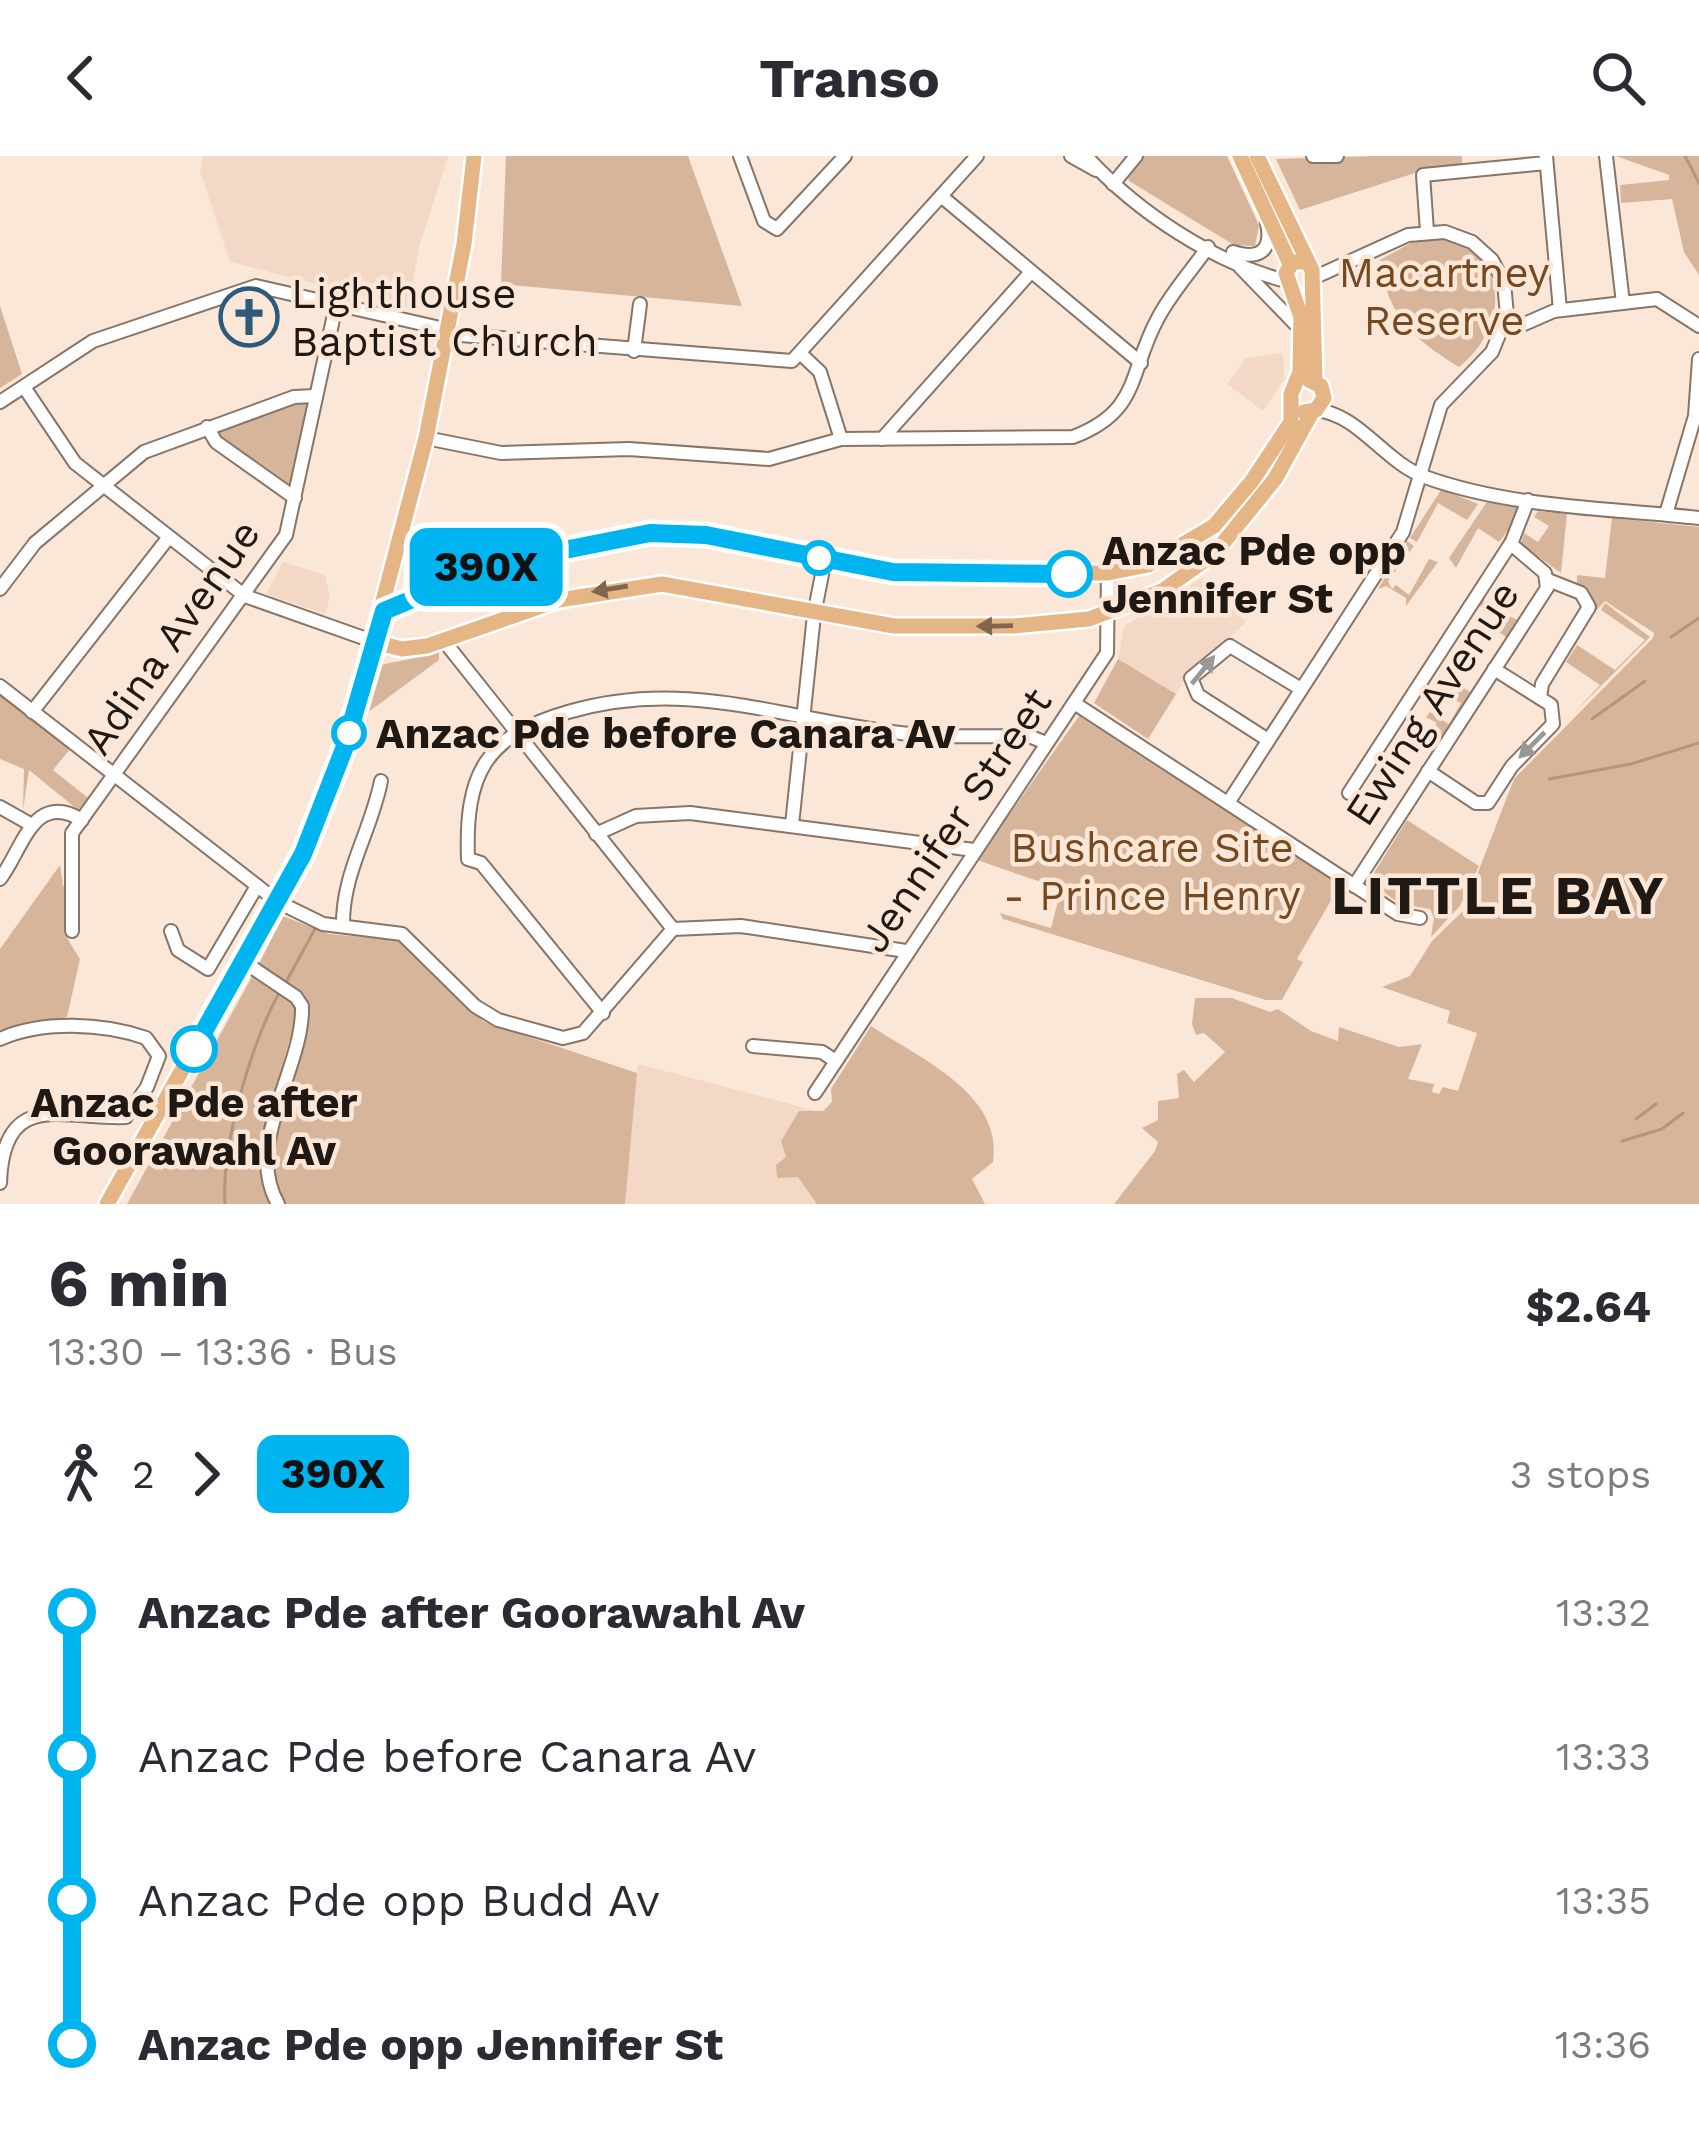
<!DOCTYPE html>
<html lang="en">
<head>
<meta charset="utf-8">
<style>
  body { margin:0; font-family:"Work Sans",sans-serif; background:#f2f2f3; color:#2b2b33; height:100vh; display:flex; flex-direction:column; font-size:45px; white-space:nowrap }
  * { box-sizing:border-box; margin:0 }
  p { font-size:39px; color:#7c7c81 }
  .icon { flex:none; width:66px; height:66px; fill:none; stroke:currentColor; stroke-width:2; stroke-linecap:round; stroke-linejoin:round }
  .map { position:relative; height:1048px; overflow:hidden }
  .side { display:flex; flex-direction:column; background:#fff; flex:1 }
  .side>* { flex:none }
  .badge { padding:0 24px; border-radius:18px; font-size:42px; line-height:78px }
  .map>.badge { position:absolute; translate:-50% -50%; box-shadow:0 0 0 6px #fff }
  .legs { display:flex; align-items:center; gap:18px; height:132px; padding:0 48px; font-size:39px }
  .legs p { margin-inline-start:auto }
  .head { display:flex; align-items:center; justify-content:space-between; height:204px; padding:0 48px }
  h1 { font-size:66px; font-weight:700; line-height:90px }
  ul { padding:0 48px; list-style:none }
  li { display:flex; align-items:center; gap:42px; height:144px; font-size:45px }
  li i { display:grid; place-items:center; width:18px; height:100%; margin:0 15px; background:currentColor }
  li i::after { content:''; width:30px; height:30px; margin:-15px; border:9px solid; border-radius:50%; background:#fff }
  li p { margin-inline-start:auto }
  li:first-child i { background:linear-gradient(#0000 50%,currentColor 0) }
  li:last-child i { background:linear-gradient(currentColor 50%,#0000 0) }
  header { display:flex; justify-content:space-between; align-items:center; height:156px; padding:0 48px; background:#fff; font-size:54px; font-weight:700 }
  .map>svg:first-child { display:block }
  .built { fill:#f3d9c5 }
  .green { fill:#d7b59b }
  .lines { fill:none; stroke-linecap:round; stroke-linejoin:round }
  .stream { stroke:#b6957b; stroke-width:3 }
  .minor-casing { stroke:#867568; stroke-width:16 }
  .major-casing { stroke:#fff; stroke-width:20 }
  .minor { stroke:#fff; stroke-width:12 }
  .major { stroke:#e6b585; stroke-width:15 }
  .oneway { fill:#82664c }
  .oneway2 { fill:#9a9795 }
  .line-1-casing { stroke:#fff; stroke-width:27 }
  .line-1 { stroke:#00b5ef; stroke-width:18 }
  .stop-1-dot { fill:#fff; stroke:#00b5ef; stroke-width:6 }
  .labels { text-anchor:middle; dominant-baseline:central; stroke-width:9; stroke-linejoin:round; paint-order:stroke }
  .park-label { font-size:42px; fill:#774920; stroke:#fae7d8 }
  .poi-label { font-size:42px; fill:#1f1813; stroke:#fae7d8; text-anchor:start }
  .stop-label { font-size:42px; font-weight:bold; fill:#1f1813; stroke:#fae7d8; text-anchor:start }
  .street-label { font-size:42px; fill:#1f1813; stroke:#fae7d8 }
  .district-label { font-size:54px; font-weight:bold; letter-spacing:3px; fill:#1f1813; stroke:#fae7d8 }
</style>
</head>
<body>
<header><svg class="icon" aria-label="back" viewBox="0 0 24 24"><path d="M15 5l-7 7 7 7"/></svg>Transo<svg class="icon" aria-label="search" viewBox="0 0 24 24"><circle cx="10" cy="10" r="6"/><path d="M15 15l6 6"/></svg></header>
<div class="map">
<svg width="1699" height="1048" viewBox="0 0 1699 1048">
  <rect width="100%" height="100%" fill="#fae7d8"/>
  <g class="built">
    <polygon points="203,0 448,0 419,92 408,151 230,106 200,15"/>
    <polygon points="1282,197 1285,222 1263,255 1227,228 1246,202"/>
    <polygon points="283,406 325,419 330,441 325,458 266,438"/>
    <polygon points="1203,422 1246,466 1188,519 1176,538 1118,503 1124,470"/>
    <polygon points="638,908 813,954 833,1048 624,1048"/>
  </g>
  <g class="green">
    <polygon points="506,0 688,0 742,150 501,128"/>
    <polygon points="1142,0 1227,0 1259,69 1255,90 1234,89 1129,25 1127,18"/>
    <polygon points="1372,0 1462,0 1462,10 1415,17 1300,54 1276,3"/>
    <polygon points="1616,0 1699,0 1699,119 1684,96 1672,43 1621,47 1620,29 1669,24 1669,19"/>
    <path d="M1420,82C1505,79 1518,164 1459,211C1414,184 1386,158 1380,104Z"/>
    <polygon points="0,150 22,218 0,232"/>
    <polygon points="303,244 308,252 288,333 219,279 218,275"/>
    <polygon points="1443,331 1480,343 1444,334 1478,348 1467,364 1438,347 1417,386 1410,382"/>
    <polygon points="1489,343 1513,347 1519,354 1505,391 1501,388 1509,373 1499,386 1478,372 1456,412 1449,402"/>
    <polygon points="1538,355 1567,358 1561,417 1521,388 1524,377 1538,386 1549,370 1534,361"/>
    <polygon points="1612,362 1699,371 1699,1048 1114,1048 1155,995 1158,986 1142,972 1158,964 1158,945 1179,942 1177,918 1184,914 1194,926 1225,896 1204,877 1196,879 1192,868 1195,842 1232,842 1270,856 1278,853 1311,875 1338,885 1339,871 1399,891 1422,888 1408,923 1434,928 1432,936 1439,938 1443,931 1458,935 1477,877 1447,867 1450,855 1382,831 1410,820 1432,785 1463,755 1514,623 1653,482 1654,477 1605,445 1588,463 1584,434 1591,436 1577,427 1577,419 1605,422"/>
    <polygon points="1407,385 1414,390 1388,425 1392,433 1396,429 1409,439 1429,403 1438,406 1406,450 1406,442 1386,430 1378,433"/>
    <polygon points="1486,435 1483,449 1518,464 1443,581 1430,575 1437,567 1426,561 1430,556 1449,568 1461,547 1453,543 1461,530 1470,536 1506,481 1496,474 1504,463 1483,449 1474,453"/>
    <polygon points="1605,447 1650,481 1574,557 1600,529 1566,506 1577,489 1615,514 1645,484 1601,454"/>
    <polygon points="424,495 439,496 439,504 367,557 380,509 430,499"/>
    <polygon points="1118,503 1176,538 1148,583 1094,547"/>
    <polygon points="0,537 70,593 53,614 88,642 78,654 29,614 23,654 24,613 0,603"/>
    <polygon points="1079,560 1340,729 1297,803 1303,806 1282,844 1266,844 1003,763 1000,757 1051,772 1061,733 977,704"/>
    <polygon points="1407,664 1479,710 1460,750 1431,781 1434,762 1430,753 1400,748 1369,725"/>
    <polygon points="60,709 63,730 69,731 64,777 80,803 67,861 0,874 0,793"/>
    <path d="M283,760L329,778L397,784L484,866L637,917L625,1048H285C258,1005 294,901 307,853L259,808Z"/>
    <path d="M254,817L292,841L298,853C282,915 256,985 274,1048H127Z"/>
    <path d="M871,870C919,902 1004,938 993,1006L972,1023L985,1048H817L798,1021L777,1022L776,1009L786,1001L781,985L799,955H823L832,946L831,933Z"/>
  </g>
  <g class="lines">
    <g class="stream">
      <polyline points="1685,0 1699,27"/>
      <polyline points="1671,481 1699,462"/>
      <polyline points="1592,563 1645,525"/>
      <polyline points="1549,623 1631,608 1699,587"/>
      <polyline points="1613,743 1627,747"/>
      <polyline points="285,828 315,773"/>
      <polyline points="1636,963 1656,948"/>
      <polyline points="1622,985 1662,973 1683,957"/>
      <path d="M225,1048C221,989 251,889 279,837"/>
    </g>
    <defs>
      <g id="minor">
        <polyline points="740,0 764,65 777,73 845,0"/>
        <polyline points="1071,0 1096,14"/>
        <path d="M1086,0C1137,56 1215,108 1290,126"/>
        <polyline points="1313,0 1337,0"/>
        <polyline points="1546,0 1560,154"/>
        <polyline points="1606,0 1623,147"/>
        <polyline points="1113,28 1136,0"/>
        <polyline points="941,40 1141,207"/>
        <polyline points="1427,75 1423,19 1546,7"/>
        <path d="M1233,96C1259,104 1273,95 1267,67"/>
        <polyline points="1240,111 1301,174"/>
        <polyline points="1505,166 1522,169 1554,155 1657,143 1699,170"/>
        <polyline points="448,178 792,205 977,0"/>
        <polyline points="634,195 640,148"/>
        <polyline points="800,197 820,216 841,283"/>
        <polyline points="24,231 75,307 245,440 375,486"/>
        <polyline points="0,246 93,185 256,130 449,174"/>
        <path d="M1316,254C1359,258 1384,306 1425,321C1511,352 1608,352 1699,362"/>
        <polyline points="207,271 216,286 295,342"/>
        <path d="M426,282L501,297L629,293L769,303L841,283L1073,281C1141,255 1128,217 1158,162C1171,137 1192,114 1208,91"/>
        <polyline points="882,283 1030,117"/>
        <polyline points="1666,358 1695,260 1699,203"/>
        <polyline points="506,405 521,454"/>
        <polyline points="0,433 35,387 144,296 294,241 315,240"/>
        <polyline points="444,485 673,773"/>
        <polyline points="0,530 278,746 323,768 402,778 475,850 498,864 563,882 583,877 673,773"/>
        <polyline points="1540,542 1542,528 1589,451 1581,437 1548,424"/>
        <polyline points="1074,547 1398,758 1420,762"/>
        <polyline points="32,556 169,381"/>
        <polyline points="1268,584 1198,539 1191,522 1230,490 1301,533"/>
        <polyline points="1428,615 1476,647 1488,647 1512,610 1553,568 1551,549 1494,513"/>
        <polyline points="1349,637 1511,387"/>
        <polyline points="1228,647 1403,376 1441,249 1492,196 1507,159 1504,127 1492,104 1472,86 1445,76 1408,79 1311,123"/>
        <polyline points="0,651 30,668"/>
        <polyline points="792,669 814,459 825,403"/>
        <polyline points="596,678 636,660 690,657 974,694"/>
        <path d="M0,723C23,693 33,634 82,664"/>
        <polyline points="1354,730 1547,432 1545,417 1511,388 1528,344"/>
        <path d="M343,770C342,717 371,676 381,625"/>
        <polyline points="673,773 741,770 906,795"/>
        <polyline points="72,775 72,677 286,379 337,145"/>
        <polyline points="171,775 178,794 208,813 257,730"/>
        <path d="M244,806L296,841L302,850C304,912 243,987 278,1048"/>
        <path d="M603,857L481,707L468,703C465,619 484,580 568,556C684,522 776,561 892,576C937,582 983,580 1029,580L1046,587"/>
        <path d="M0,883C42,864 103,867 146,882L159,900L147,931L126,961C66,964 3,931 0,1027"/>
        <polyline points="753,890 822,896 834,904"/>
        <polyline points="815,937 1107,497 1108,417"/>
      </g>
      <g id="major">
        <polyline points="1240,0 1290,108"/>
        <polyline points="1257,0 1312,114 1315,226"/>
        <polyline points="1304,256 1316,254 1324,242 1321,230 1309,224"/>
        <polyline points="384,455 499,407 587,385 650,377 706,379 901,417 1108,417 1148,409 1214,370 1252,325 1291,266 1291,238 1300,216 1301,161 1286,117 1293,106 1304,106"/>
        <polyline points="375,486 402,493 427,490 559,444 662,428 894,470 1014,470 1089,463 1162,435 1215,397 1275,323 1312,256"/>
        <polyline points="107,1048 303,698 344,593 426,282 464,88 474,0"/>
      </g>
    </defs>
    <use href="#minor" class="minor-casing"/>
    <use href="#major" class="major-casing"/>
    <use href="#minor" class="minor"/>
    <use href="#major" class="major"/>
  </g>
  <defs><path id="oneway-solid" d="M-6-.8H1V-3.2L6.5 0L1 3.2V.8H-6Z" transform="scale(3)"/></defs>
  <g class="oneway">
    <use href="#oneway-solid" transform="translate(610 433) rotate(171)"/>
    <use href="#oneway-solid" transform="translate(995 470) rotate(179)"/>
  </g>
  <g class="oneway2">
    <use href="#oneway-solid" transform="translate(1203 514) rotate(-51)"/>
    <use href="#oneway-solid" transform="translate(1532 589) rotate(135)"/>
  </g>
  <g class="lines">
    <defs>
      <polyline id="line-1" points="194,893 303,698 344,593 384,455 499,407 650,377 706,379 893,416 1069,418"/>
    </defs>
    <use href="#line-1" class="line-1-casing"/>
    <use href="#line-1" class="line-1"/>
  </g>
  <defs>
    <symbol id="church-ring" viewBox="-11 -11 22 22"><circle r="9.5" fill="#fae7d8" stroke="#2c5b7a" stroke-width="1.5"/><path d="M-1.2-6h2.4v3.5h3.3v2.4h-3.3V6h-2.4V-.1h-3.3v-2.4h3.3Z" fill="#2c5b7a"/></symbol>
  </defs>
  <g fill-rule="evenodd">
    <use href="#church-ring" x="216" y="128" width="66" height="66"/>
  </g>
  <g class="stop-1-dot">
    <circle cx="819" cy="402" r="15"/>
    <circle cx="1069" cy="418" r="21"/>
    <circle cx="349" cy="577" r="15"/>
    <circle cx="194" cy="893" r="21"/>
  </g>
  <g class="labels">
    <g class="park-label">
      <text x="1444" y="116">Macartney<tspan x="1444" dy="48">Reserve</tspan></text>
      <text x="1152" y="691">Bushcare Site<tspan x="1152" dy="48">- Prince Henry</tspan></text>
    </g>
    <g class="poi-label">
      <text x="291" y="137">Lighthouse<tspan x="291" dy="48">Baptist Church</tspan></text>
    </g>
    <g class="stop-label">
      <text x="1102" y="394">Anzac Pde opp<tspan x="1102" dy="48">Jennifer St</tspan></text>
      <text x="376" y="577">Anzac Pde before Canara Av</text>
      <text x="194" y="946" text-anchor="middle">Anzac Pde after<tspan x="194" dy="48">Goorawahl Av</tspan></text>
    </g>
    <g class="street-label">
      <text transform="translate(171 481) rotate(-55)">Adina Avenue</text>
      <text transform="translate(1432 547) rotate(-57)">Ewing Avenue</text>
      <text transform="translate(955 664) rotate(-56)">Jennifer Street</text>
    </g>
    <g class="district-label">
      <text x="1499" y="739">LITTLE BAY</text>
    </g>
  </g>
</svg>
<b class="badge" style="left:486px;top:411px;background:#00b5ef;color:#111">390X</b>
</div>
<section class="side">
<div class="head"><div><h1>6 min</h1><p>13:30 – 13:36 · Bus</p></div><b>$2.64</b></div>
<div class="legs"><svg class="icon" aria-label="walk" viewBox="0 0 24 24"><circle cx="13" cy="4" r="2"/><path d="M13 8l-2 6 4 7M11 14l-3 7M7 12l3-4h3l4 4"/></svg>2<svg class="icon" aria-label="forward" viewBox="0 0 24 24"><path d="M9 5l7 7-7 7"/></svg><b class="badge" style="background:#00b5ef;color:#111">390X</b><p>3 stops</p></div>
<ul>
<li><i style="color:#00b5ef"></i><b>Anzac Pde after Goorawahl Av</b><p>13:32</p></li>
<li><i style="color:#00b5ef"></i><span>Anzac Pde before Canara Av</span><p>13:33</p></li>
<li><i style="color:#00b5ef"></i><span>Anzac Pde opp Budd Av</span><p>13:35</p></li>
<li><i style="color:#00b5ef"></i><b>Anzac Pde opp Jennifer St</b><p>13:36</p></li>
</ul>
</section>
</body>
</html>
